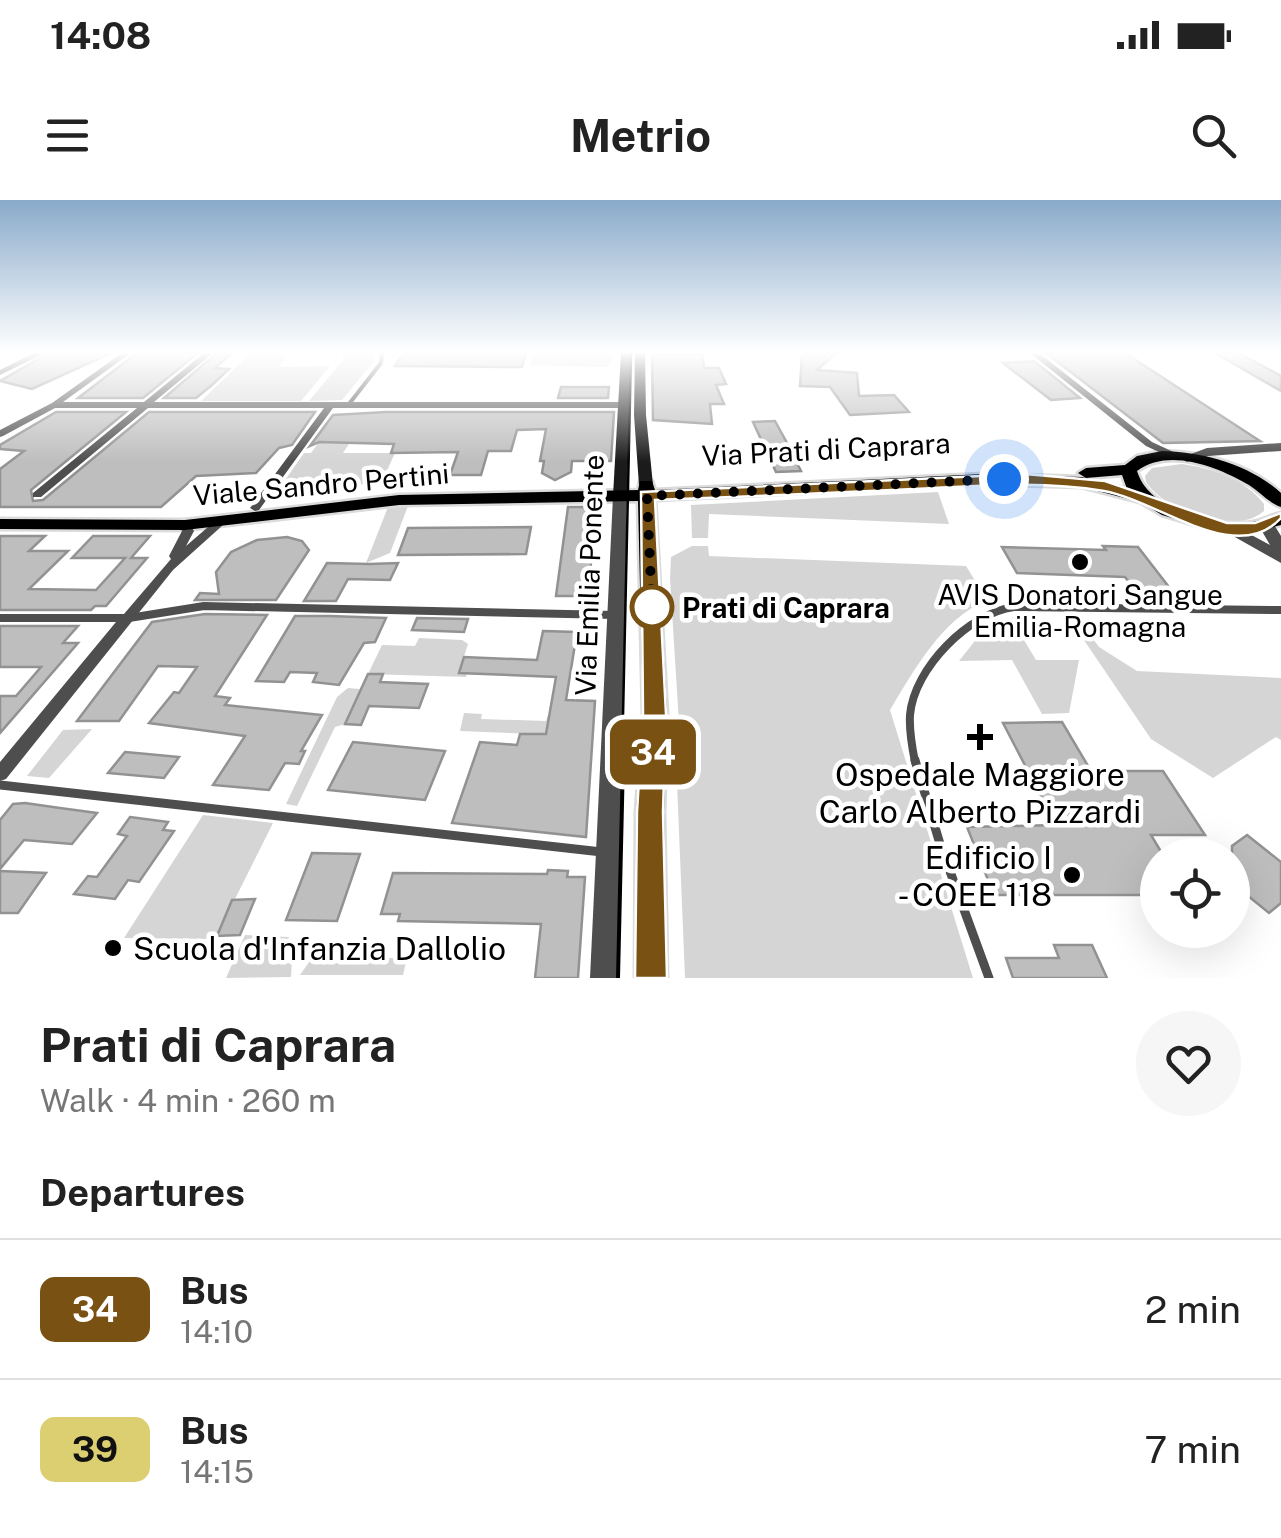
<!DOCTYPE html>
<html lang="en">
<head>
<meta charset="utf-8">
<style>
  body { margin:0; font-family:"Public Sans",sans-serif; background:#f6f6f6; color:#222; height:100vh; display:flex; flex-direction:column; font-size:38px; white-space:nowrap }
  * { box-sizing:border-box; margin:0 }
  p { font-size:32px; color:#767676 }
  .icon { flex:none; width:55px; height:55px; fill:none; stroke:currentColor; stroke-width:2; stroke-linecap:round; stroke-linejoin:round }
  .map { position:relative; height:778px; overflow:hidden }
  .details { display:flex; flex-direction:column; background:#fff; flex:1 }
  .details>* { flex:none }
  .badge { padding:0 20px; border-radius:15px; font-size:35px; line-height:65px }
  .buttons { position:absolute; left:1140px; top:638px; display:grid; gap:20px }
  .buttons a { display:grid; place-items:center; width:110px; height:110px; border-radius:50%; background:#fff; box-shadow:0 10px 40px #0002; font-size:50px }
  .you { position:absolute; width:50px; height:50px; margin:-25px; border:8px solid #fff; border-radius:50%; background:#1a73e8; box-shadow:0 0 0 15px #1a73e833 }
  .map>.badge { position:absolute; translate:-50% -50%; box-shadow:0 0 0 5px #fff }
  h2 { padding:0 40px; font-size:38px; line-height:90px }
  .round { display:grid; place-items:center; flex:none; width:105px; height:105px; border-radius:52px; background:#f6f6f6 }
  .summary { display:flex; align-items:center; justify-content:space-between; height:170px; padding:0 40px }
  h1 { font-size:48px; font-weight:700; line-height:75px }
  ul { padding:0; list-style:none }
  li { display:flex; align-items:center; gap:30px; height:140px; padding:0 40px; border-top:2px solid #e0e0e0 }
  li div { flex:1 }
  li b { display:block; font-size:38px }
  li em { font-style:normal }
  li .badge { min-width:110px; font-weight:700; text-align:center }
  .status { display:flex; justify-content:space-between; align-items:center; height:70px; padding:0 50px; background:#fff; direction:ltr }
  .status svg { height:28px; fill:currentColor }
  header { display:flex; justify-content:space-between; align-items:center; height:130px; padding:0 40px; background:#fff; font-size:45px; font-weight:700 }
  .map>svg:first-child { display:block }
  .green { fill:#d5d5d5 }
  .building { fill:#bebebe; stroke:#929292; stroke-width:2.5 }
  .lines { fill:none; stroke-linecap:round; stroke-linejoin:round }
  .primary-casing { stroke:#dbdbdb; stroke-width:5 }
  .service-far2 { stroke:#4e4e4e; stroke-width:4 }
  .service-far1 { stroke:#4e4e4e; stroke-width:8 }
  .service { stroke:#4e4e4e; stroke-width:9 }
  .minor { fill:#4e4e4e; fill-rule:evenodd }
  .tertiary { fill:#4e4e4e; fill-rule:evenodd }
  .secondary { fill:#1b1b1b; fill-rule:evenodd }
  .primary { fill:#000; fill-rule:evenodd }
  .tram-far1 { stroke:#000; stroke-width:2.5 }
  .tram { stroke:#000; stroke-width:4 }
  .line { fill:#795113; stroke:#fff; stroke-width:2.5 }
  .walk { stroke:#000; stroke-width:10; stroke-dasharray:0 18 }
  .poi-dot { fill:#000; stroke:#fff; stroke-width:4 }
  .stop-dot { fill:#fff; stroke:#795113; stroke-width:5 }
  .labels { text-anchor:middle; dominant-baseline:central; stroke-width:9; stroke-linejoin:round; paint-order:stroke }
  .street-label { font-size:28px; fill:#000; stroke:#fff }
  .poi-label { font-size:28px; fill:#000; stroke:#fff }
  .stop-label { font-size:28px; font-weight:bold; fill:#000; stroke:#fff; text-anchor:start }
  .near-poi-label { font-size:32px; fill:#000; stroke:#fff }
</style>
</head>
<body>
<div class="status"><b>14:08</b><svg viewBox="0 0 49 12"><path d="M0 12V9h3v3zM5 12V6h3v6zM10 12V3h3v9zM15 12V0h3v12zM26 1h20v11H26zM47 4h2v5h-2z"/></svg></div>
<header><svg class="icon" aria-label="menu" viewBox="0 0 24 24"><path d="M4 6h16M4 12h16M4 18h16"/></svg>Metrio<svg class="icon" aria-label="search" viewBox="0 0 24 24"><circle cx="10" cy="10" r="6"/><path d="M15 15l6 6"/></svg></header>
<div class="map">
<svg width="1281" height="778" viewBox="0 0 1281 778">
  <rect width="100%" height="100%" fill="#fff"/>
  <g class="green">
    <polygon points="251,153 290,153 278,167 330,166 301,201 201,201"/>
    <polygon points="343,153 374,153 374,161 342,200 309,201 343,160"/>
    <polygon points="534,153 619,153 606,167 530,165"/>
    <polygon points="326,223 362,224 343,253 395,253 384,277 351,288 281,298 276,293 304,253 311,253 319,242 342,242 343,237 316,237"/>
    <path d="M1182,264C1214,269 1243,278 1264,304V311C1235,337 1165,311 1146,282L1145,276L1152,268Z"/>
    <polygon points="938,292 949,324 709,314 708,338 692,338 691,305"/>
    <polygon points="408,306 390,353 366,363 388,307"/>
    <path d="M692,346H708L709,356L966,366L987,400C941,420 915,469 890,510L973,778H685L677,583L679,523L670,379L671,357Z"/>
    <polygon points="1022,414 1012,420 1036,460 1079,460 1069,513 1042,514 1012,460 959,461 986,427"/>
    <polygon points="1067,415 1075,415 1099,447 1137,471 1281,478 1281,540 1276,537 1213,578 1151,539"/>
    <polygon points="419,438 462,440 468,444 459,472 467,473 466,477 368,474 382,445 415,446"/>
    <polygon points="348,488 360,489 345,524 335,527 297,606 286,604 337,497"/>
    <polygon points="464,513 482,514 481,519 546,521 548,515 564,516 562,535 460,531"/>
    <polygon points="92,529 49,578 27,576 63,530"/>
    <polygon points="203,615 273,623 215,739 124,738"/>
    <polygon points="245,735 289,737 282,758 292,759 291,777 226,778"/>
    <polygon points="312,758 407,758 403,775 300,775"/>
  </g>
  <g class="building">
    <polygon points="49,153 111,153 32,189 0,181"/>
    <polygon points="137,153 198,153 143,198 78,198"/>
    <polygon points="217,153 231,154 215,168 229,169 212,185 196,198 164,198"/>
    <polygon points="403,153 526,153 522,167 395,166"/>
    <polygon points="802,153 836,153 817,170 857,173 859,196 894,195 909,212 850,215 830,187 800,186"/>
    <polygon points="1046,153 1125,153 1260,241 1163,243"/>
    <polygon points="1215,153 1239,153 1281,176 1281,191"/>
    <polygon points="652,154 702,154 704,168 719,168 726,184 716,185 724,204 710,204 712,224 653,220"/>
    <polygon points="1034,161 1080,198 1051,200 1003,163"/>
    <polygon points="561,187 609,187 608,198 558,198"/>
    <polygon points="56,212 126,212 31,290 33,301 43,300 149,212 315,212 292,245 279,248 256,273 196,276 161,307 0,307 0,269 24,251 0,249 0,245"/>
    <polygon points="386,212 614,212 611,261 572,261 571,272 555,280 542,273 544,261 540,261 546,229 517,230 511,251 488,251 481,275 450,275 458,252 391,253 394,244 319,242 310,246 333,215"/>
    <polygon points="775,221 786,241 801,271 776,272 753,222"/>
    <polygon points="568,307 596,307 588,396 556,396"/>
    <polygon points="531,327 526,354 398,355 408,328"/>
    <polygon points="0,336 45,336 29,351 68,351 29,389 96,390 125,358 72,358 93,336 150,336 131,358 147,358 106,406 95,406 91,410 0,410"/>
    <polygon points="287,337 302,341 309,350 276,400 195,400 200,393 219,394 216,372 231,352 257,340"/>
    <polygon points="1103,346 1138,347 1172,391 1135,390 1125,377 1017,373 1002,347 1106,350"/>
    <polygon points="327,363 369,364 398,363 390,380 348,379 336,401 304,401"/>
    <polygon points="205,414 267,415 215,496 230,498 225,505 322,515 301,551 305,551 299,564 285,563 269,590 213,585 245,536 149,523 174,492 179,493 197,467 158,466 119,521 77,521 152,422"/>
    <polygon points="295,416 329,416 386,418 375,442 364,443 339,485 313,482 317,473 290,472 284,482 256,481"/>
    <polygon points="417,418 468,419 464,432 412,430"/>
    <polygon points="0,426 78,426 63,443 78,443 0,533 0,496 16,496 41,467 0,467"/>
    <polygon points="543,431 577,432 566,500 595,501 586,637 452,623 480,542 517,545 520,534 546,534 556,477 459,473 464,457 537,460"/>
    <polygon points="368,474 383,474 380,482 428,484 419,508 369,506 361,525 345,524"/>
    <polygon points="1062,522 1091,571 1163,571 1205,635 1151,635 1163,655 1158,655 1158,695 994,695 967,627 1056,625 1003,523"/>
    <polygon points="353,542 445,551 425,600 328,590"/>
    <polygon points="125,552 147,554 179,557 164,578 108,573"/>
    <polygon points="25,603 60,608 97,613 72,644 24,640 0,669 0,620 13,604"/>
    <polygon points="130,617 168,622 163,630 174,631 139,682 128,680 115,699 74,694 88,676 97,677 127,636 118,634"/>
    <polygon points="1247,635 1281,662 1281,703 1269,713 1232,683 1232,646"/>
    <polygon points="312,653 360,654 337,721 286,720"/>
    <polygon points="548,670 568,671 567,677 585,677 578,778 535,778 541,724 398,721 400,714 381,714 393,673 547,674"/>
    <polygon points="0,671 46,673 18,713 0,713"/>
    <polygon points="255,699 240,735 217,736 232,700"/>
    <polygon points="1054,745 1092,745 1107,778 1013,778 1006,758 1059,758"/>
  </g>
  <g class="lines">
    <defs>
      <path id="primary" d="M1162,251C1203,252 1249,264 1281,293V307C1269,303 1260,292 1249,285C1218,267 1169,247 1137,271C1149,310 1207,323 1244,323C1258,323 1268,316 1281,313V325L1244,334L1219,332L1162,315L1140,302L1082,287L983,284L655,300L667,514L664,612L667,778H635L636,612L643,514L638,301L399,305L185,330L0,329V319L185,320L399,295L638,290L640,281H652L655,290L983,274L1082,277L1127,289L1122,275L1086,278L1078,273L1086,268L1125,265L1137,256Z"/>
    </defs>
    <use href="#primary" class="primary-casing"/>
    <polyline class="service-far2" points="349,204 381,163 382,153"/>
    <g class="service-far1">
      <polyline points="129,418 204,406 615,415"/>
      <path d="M915,562C912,547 909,531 910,515C914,468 969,413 1014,407L1281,410"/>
    </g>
    <g class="service">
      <polyline points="915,560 940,644 989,778"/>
      <polyline points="0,585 602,652"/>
    </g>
    <g class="minor">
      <polygon points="34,153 45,153 0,175 0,170"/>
      <polygon points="122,153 131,153 63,202 144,202 204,153 213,153 154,202 624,202 628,205 624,208 333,208 259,310 255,311 250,308 324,208 148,208 41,297 33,297 33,293 137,208 55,208 3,236 0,237 0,230 52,203"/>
      <polygon points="1030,153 1039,153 1152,242 1180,255 1180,259 1174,259 1146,246"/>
      <polygon points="219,320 225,323 223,325 173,370 6,579 0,581 0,562 116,422 0,422 0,414 124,414 171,359 169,356 182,331 179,325 181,323 189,323 194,331 186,346 215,321"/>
    </g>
    <g class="tertiary">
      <polygon points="1281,243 1281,251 1208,256 1187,262 1180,258 1207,248"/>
      <polygon points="620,292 627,296 618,778 590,778 613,296"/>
      <polygon points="1267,321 1273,323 1281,336 1281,363 1219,328 1221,325 1233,325 1270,345 1259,326"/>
    </g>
    <g class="secondary">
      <polygon points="621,153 631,153 627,296 620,300 613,296"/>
      <polygon points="635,153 645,153 646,215 653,285 646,289 639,285 634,215"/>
    </g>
    <use href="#primary" class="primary"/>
    <polyline class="tram-far1" points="622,562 631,153"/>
    <polyline class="tram" points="618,778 623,560"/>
  </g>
  <linearGradient id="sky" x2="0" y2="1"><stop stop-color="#89aaca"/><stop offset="0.58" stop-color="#fff"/><stop offset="1" stop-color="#fff" stop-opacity="0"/></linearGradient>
  <rect width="1281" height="262" fill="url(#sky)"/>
  <path class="line" d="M1025,274L1105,281L1227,323H1255L1281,313V318C1236,367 1159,301 1104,291C1041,280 977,286 914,289C828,293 741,297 655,300L666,514L663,612L667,778H635L637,612L643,514L641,292Z"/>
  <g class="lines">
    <polyline class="walk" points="652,407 647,296 1004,279"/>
  </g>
  <g class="poi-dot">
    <circle cx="1080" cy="362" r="10"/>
    <path d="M975 522h10v10h10v10h-10v10h-10v-10h-10v-10h10z"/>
    <circle cx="1072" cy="675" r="10"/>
    <circle cx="113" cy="748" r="10"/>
  </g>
  <circle class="stop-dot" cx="652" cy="407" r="20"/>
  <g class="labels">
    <g class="street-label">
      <text transform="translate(826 249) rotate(-3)">Via Prati di Caprara</text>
      <text transform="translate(321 284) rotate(-5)">Viale Sandro Pertini</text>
      <text transform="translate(589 375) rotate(-88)">Via Emilia Ponente</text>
    </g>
    <g class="poi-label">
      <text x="1080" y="394">AVIS Donatori Sangue<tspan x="1080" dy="32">Emilia-Romagna</tspan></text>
    </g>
    <g class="stop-label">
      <text x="682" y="407">Prati di Caprara</text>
    </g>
    <g class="near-poi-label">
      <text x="980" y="574">Ospedale Maggiore<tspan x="980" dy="37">Carlo Alberto Pizzardi</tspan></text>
      <text x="1052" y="657" text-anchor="end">Edificio I<tspan x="1052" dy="37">- COEE 118</tspan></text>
      <text x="133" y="748" text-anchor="start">Scuola d'Infanzia Dallolio</text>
    </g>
  </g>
</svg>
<div class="buttons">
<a><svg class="icon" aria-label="locate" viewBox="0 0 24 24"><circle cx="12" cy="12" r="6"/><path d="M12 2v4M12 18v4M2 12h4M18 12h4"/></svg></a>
</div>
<div class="you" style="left:1004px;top:279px"></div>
<b class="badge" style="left:653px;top:552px;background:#795113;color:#fff">34</b>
</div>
<section class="details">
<div class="summary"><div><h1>Prati di Caprara</h1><p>Walk · 4 min · 260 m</p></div><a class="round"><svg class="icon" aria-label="heart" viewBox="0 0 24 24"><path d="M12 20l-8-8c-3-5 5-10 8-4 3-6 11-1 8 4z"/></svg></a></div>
<h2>Departures</h2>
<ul>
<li><span class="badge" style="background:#795113;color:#fff">34</span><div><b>Bus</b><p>14:10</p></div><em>2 min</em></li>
<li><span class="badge" style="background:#dccf71;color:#111">39</span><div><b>Bus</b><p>14:15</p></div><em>7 min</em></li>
</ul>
</section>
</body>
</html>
